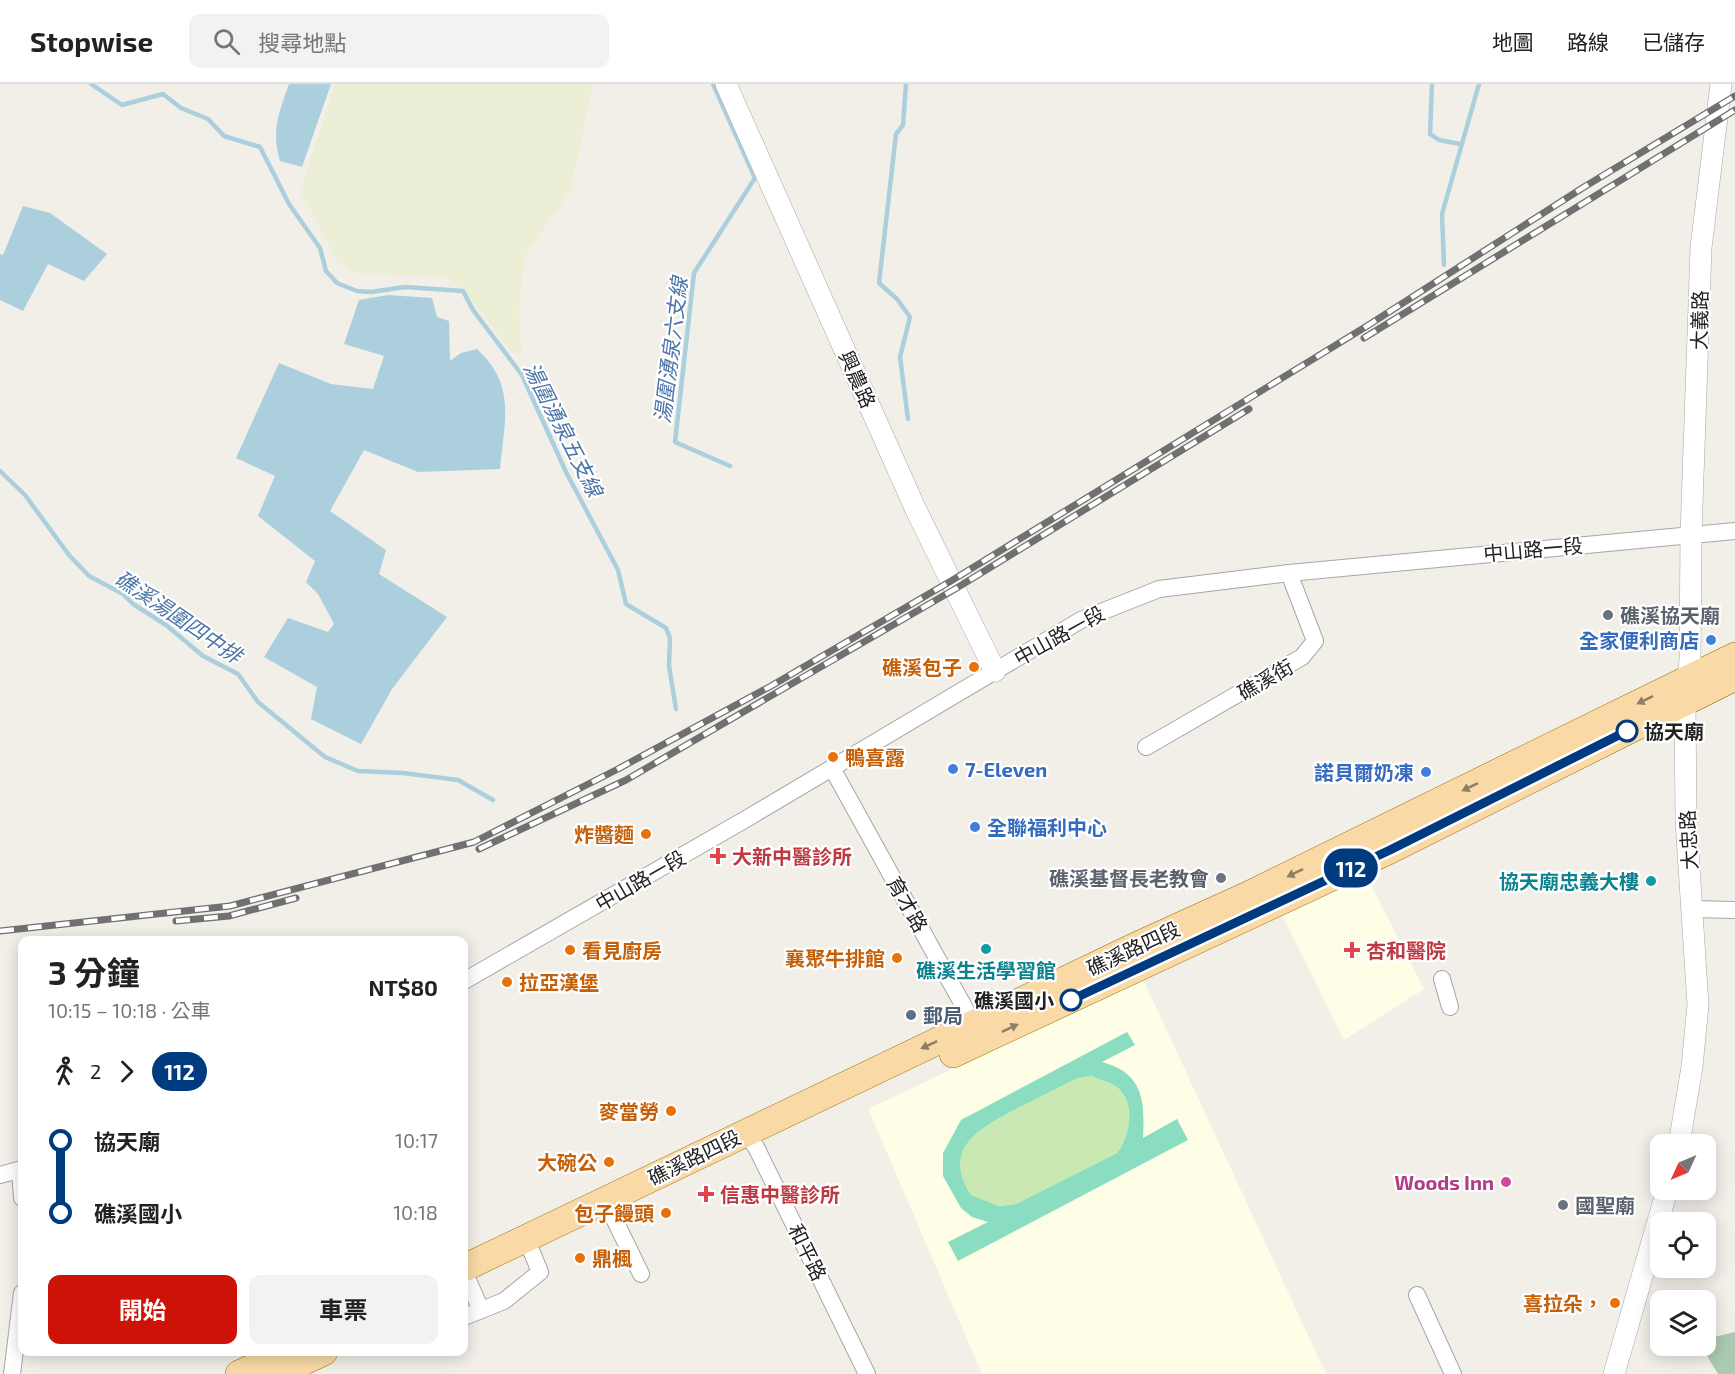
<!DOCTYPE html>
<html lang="zh-TW">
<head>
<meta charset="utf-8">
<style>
  body { margin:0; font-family:"Exo 2","Noto Sans TC",sans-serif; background:#f2f2f2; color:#222; height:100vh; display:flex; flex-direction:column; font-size:22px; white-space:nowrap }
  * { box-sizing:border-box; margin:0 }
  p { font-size:20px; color:#767676 }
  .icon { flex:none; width:33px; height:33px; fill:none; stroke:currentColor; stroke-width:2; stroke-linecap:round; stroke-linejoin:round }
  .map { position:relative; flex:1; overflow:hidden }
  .side { position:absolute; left:18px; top:852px; width:450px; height:420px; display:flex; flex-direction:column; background:#fff; border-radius:12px; box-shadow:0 3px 15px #0003 }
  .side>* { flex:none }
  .badge { padding:0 12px; border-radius:20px; font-size:21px; line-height:39px }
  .needle { width:39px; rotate:226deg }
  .tools { position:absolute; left:1650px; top:1050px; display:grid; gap:12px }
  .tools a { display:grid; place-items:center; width:66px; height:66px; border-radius:12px; background:#fff; box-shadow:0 3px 15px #0003; font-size:30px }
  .map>.badge { position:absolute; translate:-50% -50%; box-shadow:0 0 0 3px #fff }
  .legs { display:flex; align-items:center; gap:9px; height:66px; padding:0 30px; font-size:20px }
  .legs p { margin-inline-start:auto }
  .headline { display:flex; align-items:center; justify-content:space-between; height:102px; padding:0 30px }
  h1 { font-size:33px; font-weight:700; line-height:45px }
  .button { display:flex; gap:12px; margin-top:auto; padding:12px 30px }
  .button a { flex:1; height:69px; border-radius:12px; background:#cd1207; color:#fff; font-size:24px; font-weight:700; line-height:69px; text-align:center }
  .button a+a { background:#f2f2f2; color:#222 }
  ul { padding:0 30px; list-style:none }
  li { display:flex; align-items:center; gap:21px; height:72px; font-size:22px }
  li i { display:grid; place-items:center; width:9px; height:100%; margin:0 8px; background:currentColor }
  li i::after { content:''; width:15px; height:15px; margin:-8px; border:4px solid; border-radius:50%; background:#fff }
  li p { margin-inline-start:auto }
  li:first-child i { background:linear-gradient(#0000 50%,currentColor 0) }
  li:last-child i { background:linear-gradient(currentColor 50%,#0000 0) }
  header { display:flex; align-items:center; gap:36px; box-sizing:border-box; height:84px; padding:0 30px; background:#fff; border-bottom:2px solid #e0e0e0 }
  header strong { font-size:28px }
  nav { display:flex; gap:33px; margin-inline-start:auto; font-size:21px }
  .search { width:420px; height:54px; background:#f2f2f2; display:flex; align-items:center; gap:15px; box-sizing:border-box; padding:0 21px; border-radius:12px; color:#767676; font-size:22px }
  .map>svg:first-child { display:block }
  .education { fill:#fdfee5 }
  .farmland { fill:#ecefd6 }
  .grass { fill:#cae9b2 }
  .cemetery { fill:#abcab1 }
  .pitch { fill:#8bddc2; fill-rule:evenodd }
  .water { fill:#abcfdd }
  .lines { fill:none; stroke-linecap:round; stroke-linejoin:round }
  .stream { stroke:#abcfdd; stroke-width:4.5 }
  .minor-casing { stroke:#a6a6a6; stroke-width:18 }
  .tertiary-casing { stroke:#a6a6a6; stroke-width:22 }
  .primary-casing { stroke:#9a7205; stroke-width:28 }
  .minor { stroke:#fff; stroke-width:16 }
  .tertiary { stroke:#fff; stroke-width:21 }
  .primary { stroke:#f9daa7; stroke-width:27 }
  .rail-casing { stroke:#707070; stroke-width:7 }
  .rail { stroke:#fff; stroke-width:4.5; stroke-dasharray:14; stroke-linecap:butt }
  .oneway { fill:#8e7e64 }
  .line-1-casing { stroke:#fff; stroke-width:14 }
  .line-1 { stroke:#003b80; stroke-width:9 }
  .worship-dot { fill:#6b7280; stroke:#fff; stroke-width:2 }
  .shop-dot { fill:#3f7fe0; stroke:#fff; stroke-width:2 }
  .food-dot { fill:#e8710a; stroke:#fff; stroke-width:2 }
  .stop-1-dot { fill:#fff; stroke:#003b80; stroke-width:3 }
  .health-dot { fill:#e0444e; stroke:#fff; stroke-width:2 }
  .culture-dot { fill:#0f9aa8; stroke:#fff; stroke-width:2 }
  .service-dot { fill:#5c6f8a; stroke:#fff; stroke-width:2 }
  .hotel-dot { fill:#d1479c; stroke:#fff; stroke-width:2 }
  .labels { text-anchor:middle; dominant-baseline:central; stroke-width:4.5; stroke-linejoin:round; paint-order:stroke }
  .street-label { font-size:20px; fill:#222; stroke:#fff }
  .worship-label { font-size:20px; font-weight:bold; fill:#5b616d; stroke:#fff; text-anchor:start }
  .shop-label { font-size:20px; font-weight:bold; fill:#366cbe; stroke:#fff; text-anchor:end }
  .food-label { font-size:20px; font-weight:bold; fill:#c56008; stroke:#fff; text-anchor:end }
  .stop-label { font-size:20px; font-weight:bold; fill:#222; stroke:#fff; text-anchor:start }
  .health-label { font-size:20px; font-weight:bold; fill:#be3a42; stroke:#fff; text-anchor:start }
  .culture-label { font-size:20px; font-weight:bold; fill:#0d838f; stroke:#fff; text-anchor:end }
  .service-label { font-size:20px; font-weight:bold; fill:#4e5e75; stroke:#fff; text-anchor:start }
  .hotel-label { font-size:20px; font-weight:bold; fill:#b23c85; stroke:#fff; text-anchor:end }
  .water-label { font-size:21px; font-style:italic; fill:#4d75a7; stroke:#fff }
</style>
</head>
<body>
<header>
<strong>Stopwise</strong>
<div class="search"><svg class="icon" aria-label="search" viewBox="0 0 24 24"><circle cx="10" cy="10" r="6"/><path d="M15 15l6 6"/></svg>搜尋地點</div>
<nav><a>地圖</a><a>路線</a><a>已儲存</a></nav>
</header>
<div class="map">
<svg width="1735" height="1290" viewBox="0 0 1735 1290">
  <rect width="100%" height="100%" fill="#f2efe9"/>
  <g class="education">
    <polygon points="1364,787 1424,905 1344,956 1280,827"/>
    <polygon points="1143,895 1326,1290 982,1290 868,1025"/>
  </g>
  <polygon class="farmland" points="335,0 593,0 571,106 525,172 519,226 522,272 511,267 465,208 446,194 351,189 338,178 300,107"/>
  <path class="grass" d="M1092,992C1100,995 1111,998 1118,1004C1136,1020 1130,1052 1117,1069L1016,1120L999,1122L971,1111C940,1062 983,1043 1020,1023C1039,1013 1058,1003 1077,993Z"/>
  <polygon class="cemetery" points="1735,1248 1735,1290 1718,1290 1701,1262 1706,1262 1706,1255"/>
  <path class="pitch" d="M1127,948L1135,961L1102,978C1143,989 1145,1016 1143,1054L1177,1035L1188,1056L958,1177L948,1158L988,1138L972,1133L961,1124L943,1092V1069L961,1036ZM1092,992C1100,996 1111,998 1118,1004C1136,1020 1130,1052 1117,1069L1016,1120L999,1122L971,1111C940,1062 983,1043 1020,1023C1039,1013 1058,1004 1077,994Z"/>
  <g class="water">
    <path d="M289,0H331L302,83L280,77C271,45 279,29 289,0Z"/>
    <polygon points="23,122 50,129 107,170 84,197 48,180 23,227 0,216 0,170 3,171"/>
    <path d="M388,211L432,214L437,233L449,237L450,277L461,269L477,265C517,302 504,337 500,385L418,388L364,366L330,427L386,466L379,490L447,533L392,605L361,660L311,635L317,603L264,573L288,534L328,548L334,540L318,510L306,498L315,477L258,432L275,392L236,374L279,279L331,300L373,305L384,272L344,260L359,216Z"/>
  </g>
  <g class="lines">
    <g class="stream">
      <polyline points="91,0 122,21 163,10 181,24 208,35 224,52 260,63 289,120 320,164 326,187 337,199 357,207 371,208 405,203 463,207 473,226 522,291 566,388 618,486 626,520 666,544 670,554 669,582 676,625"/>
      <polyline points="713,0 755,94 694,189 675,358 730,382"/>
      <polyline points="906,0 903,41 896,50 879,199 897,215 910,233 900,273 908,335"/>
      <polyline points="1432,0 1430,50 1439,56 1460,60"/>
      <polyline points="1444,181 1442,130 1479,0"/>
      <polyline points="0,387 25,411 69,471 89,492 123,510 133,520 166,541 203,572 238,590 258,618 325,673 358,687 403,689 458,696 493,716"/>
    </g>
    <defs>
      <g id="minor">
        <polyline points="1146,663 1302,573 1315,557 1289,489"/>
        <polyline points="832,684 978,948"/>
        <polyline points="1692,825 1735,826"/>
        <polyline points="1442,895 1450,923"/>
        <polyline points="464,897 746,735 1081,536 1159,505 1289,489 1735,447"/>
        <polyline points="745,1049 756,1063 867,1290"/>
        <polyline points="20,1086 22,1114"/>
        <polyline points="0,1091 22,1085"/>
        <polyline points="605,1116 641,1190"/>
        <polyline points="464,1187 481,1226"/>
        <polyline points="1417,1211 1453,1290"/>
        <polyline points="464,1233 504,1217 540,1188 526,1154"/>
        <polyline points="12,1290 22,1209"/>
      </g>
      <g id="tertiary">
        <polyline points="726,0 916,426 995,587"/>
        <polyline points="1679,1060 1692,983 1698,921 1686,737 1685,618 1690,576 1691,450 1701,164 1721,0"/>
        <polyline points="1614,1290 1667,1106"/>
      </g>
      <g id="primary">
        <polyline points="953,970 1390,766 1735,593"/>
        <polyline points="464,1184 1136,862 1246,812 1735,572"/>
        <polyline points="239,1290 286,1268"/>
        <polyline points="276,1290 324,1268"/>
      </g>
    </defs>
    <use href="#minor" class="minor-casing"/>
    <use href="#tertiary" class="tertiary-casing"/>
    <use href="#primary" class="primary-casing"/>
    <use href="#minor" class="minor"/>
    <use href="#tertiary" class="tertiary"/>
    <use href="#primary" class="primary"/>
    <defs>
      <g id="rail">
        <polyline points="1364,254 1735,26"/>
        <polyline points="479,765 626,696 955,505 1249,325"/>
        <polyline points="176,837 229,832 296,814"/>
        <polyline points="0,847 230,822 474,758 618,685 771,602 951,497 1367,242 1584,103 1735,12"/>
      </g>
    </defs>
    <use href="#rail" class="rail-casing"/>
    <use href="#rail" class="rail"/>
  </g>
  <defs><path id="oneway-solid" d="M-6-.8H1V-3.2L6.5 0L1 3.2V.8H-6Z" transform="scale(1.5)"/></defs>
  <g class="oneway">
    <use href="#oneway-solid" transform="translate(1645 616) rotate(154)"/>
    <use href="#oneway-solid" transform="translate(1470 703) rotate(154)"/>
    <use href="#oneway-solid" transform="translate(1295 789) rotate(154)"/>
    <use href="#oneway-solid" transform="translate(1010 944) rotate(-25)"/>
    <use href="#oneway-solid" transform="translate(929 961) rotate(155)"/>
  </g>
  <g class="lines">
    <defs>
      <polyline id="line-1" points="1071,916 1390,766 1627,647"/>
    </defs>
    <use href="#line-1" class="line-1-casing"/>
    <use href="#line-1" class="line-1"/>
  </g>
  <g class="worship-dot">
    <circle cx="1608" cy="531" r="6"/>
    <circle cx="1221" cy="794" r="6"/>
    <circle cx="1563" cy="1121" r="6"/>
  </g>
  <g class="shop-dot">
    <circle cx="1711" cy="556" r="6"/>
    <circle cx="953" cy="685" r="6"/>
    <circle cx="1426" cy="688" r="6"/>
    <circle cx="975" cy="743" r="6"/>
  </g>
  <g class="food-dot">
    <circle cx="974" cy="583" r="6"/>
    <circle cx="833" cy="673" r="6"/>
    <circle cx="646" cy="750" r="6"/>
    <circle cx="570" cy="866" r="6"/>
    <circle cx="897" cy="874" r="6"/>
    <circle cx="507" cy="898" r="6"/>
    <circle cx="671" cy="1027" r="6"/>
    <circle cx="609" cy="1078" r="6"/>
    <circle cx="666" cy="1129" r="6"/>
    <circle cx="580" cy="1174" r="6"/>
    <circle cx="1615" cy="1219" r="6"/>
  </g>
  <g class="stop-1-dot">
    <circle cx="1627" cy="647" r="10"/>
    <circle cx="1071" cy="916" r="10"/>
  </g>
  <g class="health-dot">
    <path d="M715 763h6v6h6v6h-6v6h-6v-6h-6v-6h6z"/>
    <path d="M1349 857h6v6h6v6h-6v6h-6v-6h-6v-6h6z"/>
    <path d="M703 1101h6v6h6v6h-6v6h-6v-6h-6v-6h6z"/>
  </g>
  <g class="culture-dot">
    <circle cx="1651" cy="797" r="6"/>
    <circle cx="986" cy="865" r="6"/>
  </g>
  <circle class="service-dot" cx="911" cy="931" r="6"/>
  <circle class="hotel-dot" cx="1506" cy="1098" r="6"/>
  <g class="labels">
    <g class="street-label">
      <text transform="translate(1699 236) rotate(-89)">大義路</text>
      <text transform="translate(858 295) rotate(66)">興農路</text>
      <text transform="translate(1533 465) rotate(-5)">中山路一段</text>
      <text transform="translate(1059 551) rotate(-29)">中山路一段</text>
      <text transform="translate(1265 595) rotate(-30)">礁溪街</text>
      <text transform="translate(1688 756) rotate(-93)">大忠路</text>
      <text transform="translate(640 796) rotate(-30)">中山路一段</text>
      <text transform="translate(908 820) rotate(60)">育才路</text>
      <text transform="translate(1133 864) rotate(-25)">礁溪路四段</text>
      <text transform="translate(694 1073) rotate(-26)">礁溪路四段</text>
      <text transform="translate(808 1168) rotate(64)">和平路</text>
    </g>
    <g class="worship-label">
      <text x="1620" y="531">礁溪協天廟</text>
      <text x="1209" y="794" text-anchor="end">礁溪基督長老教會</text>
      <text x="1575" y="1121">國聖廟</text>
    </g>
    <g class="shop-label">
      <text x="1699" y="556">全家便利商店</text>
      <text x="965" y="685" text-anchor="start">7-Eleven</text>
      <text x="1414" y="688">諾貝爾奶凍</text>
      <text x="987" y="743" text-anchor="start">全聯福利中心</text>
    </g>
    <g class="food-label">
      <text x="962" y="583">礁溪包子</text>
      <text x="845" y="673" text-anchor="start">鴨喜露</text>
      <text x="634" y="750">炸醬麵</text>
      <text x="582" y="866" text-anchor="start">看見廚房</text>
      <text x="885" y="874">襄聚牛排館</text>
      <text x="519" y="898" text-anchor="start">拉亞漢堡</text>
      <text x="659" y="1027">麥當勞</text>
      <text x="597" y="1078">大碗公</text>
      <text x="654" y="1129">包子饅頭</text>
      <text x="592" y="1174" text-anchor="start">鼎楓</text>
      <text x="1603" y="1219">喜拉朵，</text>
    </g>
    <g class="stop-label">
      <text x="1644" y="647">協天廟</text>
      <text x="1054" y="916" text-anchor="end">礁溪國小</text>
    </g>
    <g class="health-label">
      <text x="732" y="772">大新中醫診所</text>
      <text x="1366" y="866">杏和醫院</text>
      <text x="720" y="1110">信惠中醫診所</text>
    </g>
    <g class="culture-label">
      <text x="1639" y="797">協天廟忠義大樓</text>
      <text x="986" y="886" text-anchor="middle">礁溪生活學習館</text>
    </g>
    <g class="service-label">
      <text x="923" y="931">郵局</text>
    </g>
    <g class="hotel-label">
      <text x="1494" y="1098">Woods Inn</text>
    </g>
    <g class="water-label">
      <text transform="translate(670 266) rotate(-83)">湯圍湧泉六支線</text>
      <text transform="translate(564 345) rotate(63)">湯圍湧泉五支線</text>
      <text transform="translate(179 532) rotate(34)">礁溪湯圍四中排</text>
    </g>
  </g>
</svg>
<div class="tools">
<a><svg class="needle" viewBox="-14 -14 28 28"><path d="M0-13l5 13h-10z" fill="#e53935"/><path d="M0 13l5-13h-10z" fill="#767676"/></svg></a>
<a><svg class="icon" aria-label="locate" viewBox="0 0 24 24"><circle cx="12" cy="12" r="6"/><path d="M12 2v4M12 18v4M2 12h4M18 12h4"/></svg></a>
<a><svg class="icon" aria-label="layers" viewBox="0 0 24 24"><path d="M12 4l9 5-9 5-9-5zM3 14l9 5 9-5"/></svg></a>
</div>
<b class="badge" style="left:1351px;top:784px;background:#003b80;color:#fff">112</b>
<section class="side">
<div class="headline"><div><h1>3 分鐘</h1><p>10:15 – 10:18 · 公車</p></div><b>NT$80</b></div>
<div class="legs"><svg class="icon" aria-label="walk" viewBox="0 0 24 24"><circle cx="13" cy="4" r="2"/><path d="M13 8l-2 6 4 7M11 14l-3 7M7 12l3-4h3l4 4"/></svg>2<svg class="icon" aria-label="forward" viewBox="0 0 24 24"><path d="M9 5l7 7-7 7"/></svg><b class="badge" style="background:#003b80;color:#fff">112</b></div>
<ul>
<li><i style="color:#003b80"></i><b>協天廟</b><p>10:17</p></li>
<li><i style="color:#003b80"></i><b>礁溪國小</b><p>10:18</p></li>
</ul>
<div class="button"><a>開始</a><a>車票</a></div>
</section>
</div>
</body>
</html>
